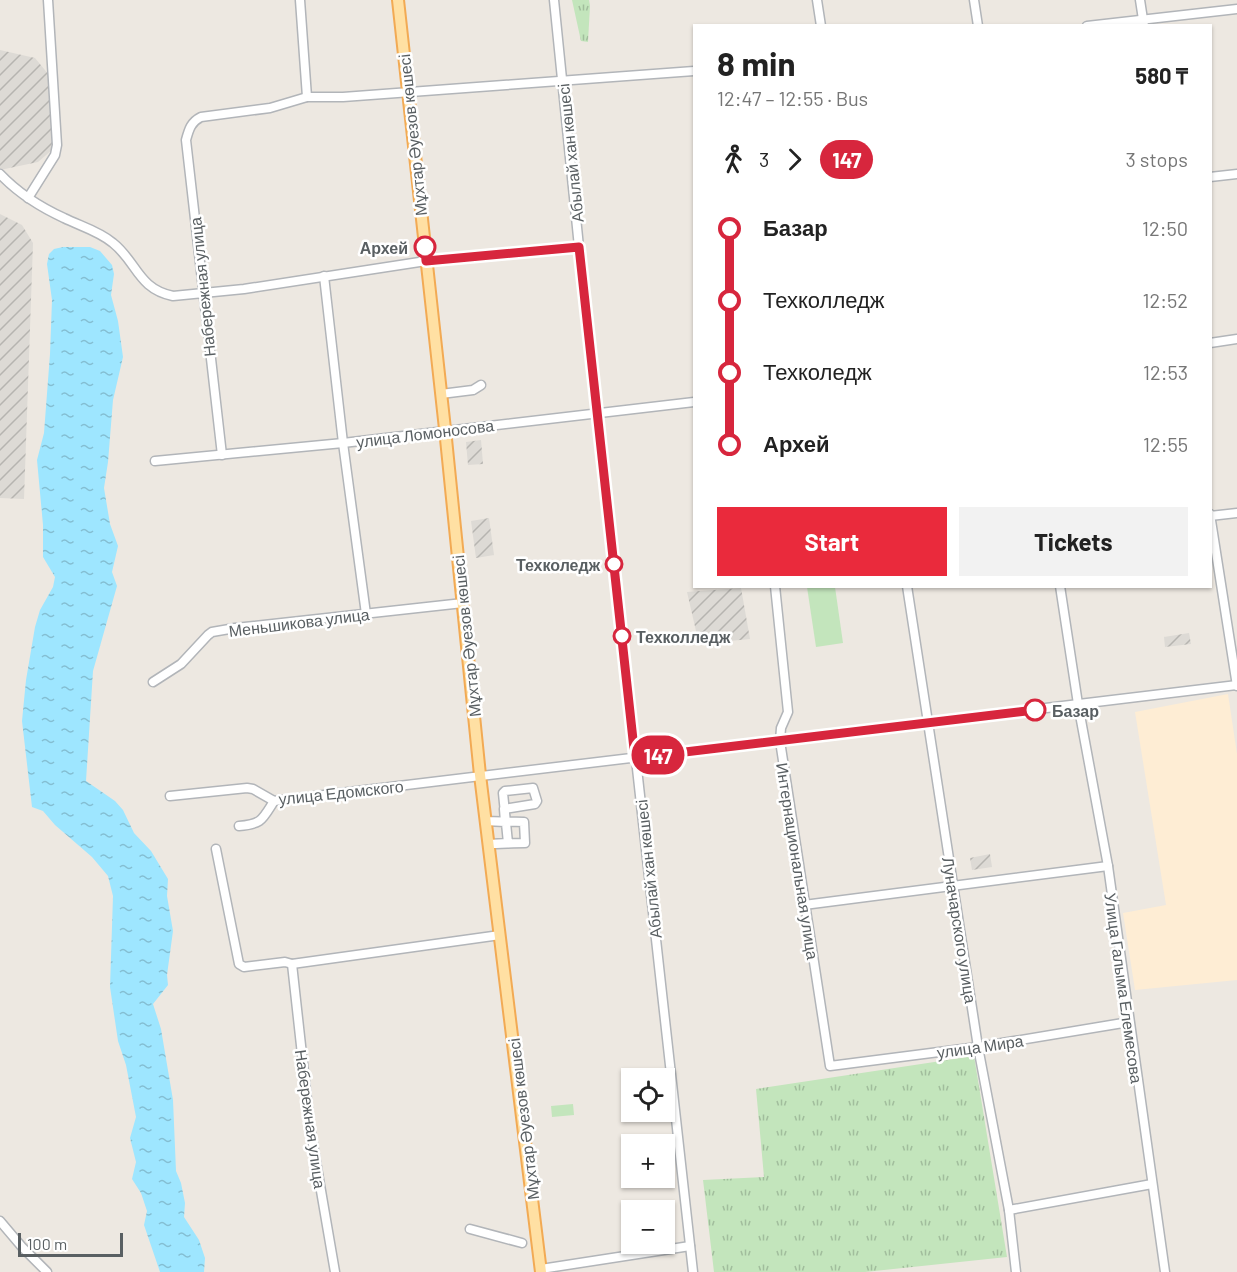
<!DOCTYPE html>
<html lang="en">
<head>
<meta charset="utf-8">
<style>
  body { margin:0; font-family:Barlow,sans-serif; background:#f2f2f2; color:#222; height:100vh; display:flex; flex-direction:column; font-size:22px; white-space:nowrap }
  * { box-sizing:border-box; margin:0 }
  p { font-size:20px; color:#767676 }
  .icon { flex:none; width:33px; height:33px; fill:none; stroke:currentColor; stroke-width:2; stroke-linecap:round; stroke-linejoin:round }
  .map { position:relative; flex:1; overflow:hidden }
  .sheet { position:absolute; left:693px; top:24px; width:519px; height:564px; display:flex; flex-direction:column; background:#fff; border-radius:0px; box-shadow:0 2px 4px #0004 }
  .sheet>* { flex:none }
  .badge { padding:0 12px; border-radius:20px; font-size:21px; line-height:39px }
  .buttons { position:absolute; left:621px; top:1068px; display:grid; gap:12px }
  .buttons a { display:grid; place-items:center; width:54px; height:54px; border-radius:0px; background:#fff; box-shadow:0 2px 4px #0004; font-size:30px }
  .scale { position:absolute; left:18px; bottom:15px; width:105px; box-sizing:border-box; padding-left:6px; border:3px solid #595f62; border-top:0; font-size:16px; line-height:21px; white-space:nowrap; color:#595f62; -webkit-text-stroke:4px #fff; paint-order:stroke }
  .map>.badge { position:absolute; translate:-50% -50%; box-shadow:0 0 0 3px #fff }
  .legs { display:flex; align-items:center; gap:9px; height:66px; padding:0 24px; font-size:20px }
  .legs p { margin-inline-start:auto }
  .summary { display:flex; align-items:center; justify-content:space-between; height:102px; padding:0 24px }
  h1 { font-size:33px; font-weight:700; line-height:45px }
  .action { display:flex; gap:12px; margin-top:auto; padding:12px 24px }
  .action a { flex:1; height:69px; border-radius:0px; background:#ea2a3c; color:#fff; font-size:24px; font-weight:700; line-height:69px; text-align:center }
  .action a+a { background:#f2f2f2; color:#222 }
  ul { padding:0 24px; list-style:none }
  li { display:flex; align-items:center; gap:21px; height:72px; font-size:22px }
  li i { display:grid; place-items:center; width:9px; height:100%; margin:0 8px; background:currentColor }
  li i::after { content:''; width:15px; height:15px; margin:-8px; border:4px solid; border-radius:50%; background:#fff }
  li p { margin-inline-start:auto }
  li:first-child i { background:linear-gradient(#0000 50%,currentColor 0) }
  li:last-child i { background:linear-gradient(currentColor 50%,#0000 0) }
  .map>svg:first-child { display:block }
  .commercial { fill:#feedd4 }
  .industrial { fill:url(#industrial-furrows) }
  .grass { fill:#c3e5bc }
  .park { fill:url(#park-tufts) }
  .water { fill:url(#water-ripples) }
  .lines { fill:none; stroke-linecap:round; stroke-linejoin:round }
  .minor-casing { stroke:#b2b5b9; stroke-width:11 }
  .major-casing { stroke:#f2aa54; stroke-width:14 }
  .minor { stroke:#fff; stroke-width:8 }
  .major { stroke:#ffe0a3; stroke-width:10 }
  .line-1-casing { stroke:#fff; stroke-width:14 }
  .line-1 { stroke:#d7263d; stroke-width:9 }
  .stop-1-dot { fill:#fff; stroke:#d7263d; stroke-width:3 }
  .labels { text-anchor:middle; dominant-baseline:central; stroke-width:5; stroke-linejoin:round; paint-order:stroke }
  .street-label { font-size:16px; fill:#595f62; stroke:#fff }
  .stop-label { font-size:16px; font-weight:bold; fill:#595f62; stroke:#fff; text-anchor:end }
</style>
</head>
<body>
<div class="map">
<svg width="1237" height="1272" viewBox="0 0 1237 1272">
  <defs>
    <pattern id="industrial-furrows" width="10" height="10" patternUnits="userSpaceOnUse" patternTransform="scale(1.5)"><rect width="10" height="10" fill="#dddad5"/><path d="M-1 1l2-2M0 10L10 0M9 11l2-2" fill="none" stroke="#b6b4b0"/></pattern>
    <pattern id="park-tufts" width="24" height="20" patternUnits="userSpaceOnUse" patternTransform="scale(1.5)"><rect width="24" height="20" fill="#c3e5bc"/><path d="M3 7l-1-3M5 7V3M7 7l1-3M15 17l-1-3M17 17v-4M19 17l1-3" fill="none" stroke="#a1bd9c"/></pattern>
    <pattern id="water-ripples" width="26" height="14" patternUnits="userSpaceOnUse" patternTransform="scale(1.5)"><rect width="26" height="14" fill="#9ee6ff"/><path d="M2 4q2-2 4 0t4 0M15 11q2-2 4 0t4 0" fill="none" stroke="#84bed2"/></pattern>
  </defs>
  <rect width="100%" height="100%" fill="#ede8e1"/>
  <polygon class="commercial" points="1228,694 1237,754 1237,980 1135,990 1123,913 1166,905 1135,712"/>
  <g class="industrial">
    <polygon points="0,50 35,58 49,75 53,141 52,150 38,162 0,170"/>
    <polygon points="0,214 22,225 33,243 24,499 0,498"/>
    <polygon points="481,440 483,464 468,465 466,442"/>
    <polygon points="489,518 494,555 476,558 471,521"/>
    <polygon points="741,588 750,639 699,644 687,592"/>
    <polygon points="1189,633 1191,644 1165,647 1164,637"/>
    <polygon points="990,854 992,867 972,870 970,858"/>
  </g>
  <g class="grass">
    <polygon points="807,587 835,587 843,643 816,647"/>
    <polygon points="573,1104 574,1115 552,1117 551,1106"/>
  </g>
  <g class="park">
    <polygon points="572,0 589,0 590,6 588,42 581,41"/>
    <polygon points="974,1056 1007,1257 865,1272 714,1272 703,1180 764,1177 756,1089"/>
  </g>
  <polygon class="water" points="63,247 90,247 100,251 112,265 114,274 111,295 118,321 123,357 113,400 108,462 104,488 110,524 118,546 112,572 117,586 93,671 86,781 115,801 123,810 134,833 151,851 168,879 167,896 173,931 167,975 168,985 153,1004 161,1029 173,1100 176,1171 181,1183 185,1203 184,1217 199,1240 205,1258 204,1272 160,1272 144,1225 147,1211 141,1193 132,1179 136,1162 130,1138 136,1117 126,1065 118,1041 110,987 113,896 108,876 92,857 55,825 43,811 32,807 22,721 26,680 35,627 40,610 53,587 55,577 43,557 43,525 37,460 44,433 50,354 52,300 47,264 49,254 54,249"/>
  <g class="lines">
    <defs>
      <g id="minor">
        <polyline points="300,0 307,97"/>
        <polyline points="554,0 579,247 693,1272"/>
        <polyline points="817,0 821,26"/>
        <polyline points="974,0 978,26"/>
        <polyline points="1140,0 1144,26"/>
        <polyline points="1087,26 1237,9"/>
        <path d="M0,174C18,193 40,207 64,218C80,226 99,231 113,243C137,262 138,289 173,296L244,289L426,261L579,247"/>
        <polyline points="1210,177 1237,174"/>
        <polyline points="28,198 55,155 57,145 48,0"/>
        <polyline points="324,276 343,443 366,614"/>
        <polyline points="1210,343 1237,339"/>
        <polyline points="441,394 473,390 481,385"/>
        <path d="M222,455L186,140C189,129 191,122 201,117L270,108L307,97H343L694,71"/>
        <polyline points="155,461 343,443 694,402"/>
        <polyline points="1210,514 1237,686"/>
        <polyline points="1210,516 1237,513"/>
        <polyline points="775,586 788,712 781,728 780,741 830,1066 978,1047 1129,1022"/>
        <polyline points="907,586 978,1047 1009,1210 1016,1272"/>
        <polyline points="1060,586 1078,704 1108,866 1165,1272"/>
        <polyline points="153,682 181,664 208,635 212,632 235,628 463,603"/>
        <polyline points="170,796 247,788 253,789 274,801 1237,685"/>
        <path d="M485,821L505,822L504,809L535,804L537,801L533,788L505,791L503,793L508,843L488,844C501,844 513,843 525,843L524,822L485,821"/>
        <path d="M239,826C262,824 262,820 274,801"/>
        <polyline points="216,849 239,964 244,967 285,962 292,964 500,935"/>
        <polyline points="804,905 1108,866"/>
        <polyline points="292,964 310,1127 335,1272"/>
        <polyline points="1009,1210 1152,1184"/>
        <polyline points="0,1221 22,1247 47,1272"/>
        <polyline points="470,1229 522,1243"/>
        <polyline points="541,1269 690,1246"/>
      </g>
      <polyline id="major" points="398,0 445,429 480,775 541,1272"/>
    </defs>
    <use href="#minor" class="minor-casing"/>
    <use href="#major" class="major-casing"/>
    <use href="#minor" class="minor"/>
    <use href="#major" class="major"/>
  </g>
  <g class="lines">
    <defs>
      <polyline id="line-1" points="425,247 426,261 579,247 635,758 1035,710"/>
    </defs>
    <use href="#line-1" class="line-1-casing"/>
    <use href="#line-1" class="line-1"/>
  </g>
  <g class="stop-1-dot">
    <circle cx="425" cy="247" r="10"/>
    <circle cx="614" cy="564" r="8"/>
    <circle cx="622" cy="636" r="8"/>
    <circle cx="1035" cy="710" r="10"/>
  </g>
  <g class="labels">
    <g class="street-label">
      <text transform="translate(412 135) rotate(-96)">Мұхтар Әуезов көшесі</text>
      <text transform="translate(570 153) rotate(-96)">Абылай хан көшесі</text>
      <text transform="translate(202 287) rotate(-96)">Набережная улица</text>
      <text transform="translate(425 433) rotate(-7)">улица Ломоносова</text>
      <text transform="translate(299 622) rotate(-7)">Меньшикова улица</text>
      <text transform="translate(466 636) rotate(-96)">Мұхтар Әуезов көшесі</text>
      <text transform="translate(341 792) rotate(-6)">улица Едомского</text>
      <text transform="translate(798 861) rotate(81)">Интернациональная улица</text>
      <text transform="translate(648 869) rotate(-96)">Абылай хан көшесі</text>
      <text transform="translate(960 930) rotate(81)">Луначарского улица</text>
      <text transform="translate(1124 988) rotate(82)">Улица Галыма Елемесова</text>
      <text transform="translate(980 1046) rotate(-8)">улица Мира</text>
      <text transform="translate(311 1119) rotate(82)">Набережная улица</text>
      <text transform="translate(523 1119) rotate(-97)">Мұхтар Әуезов көшесі</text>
    </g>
    <g class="stop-label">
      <text x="408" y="247">Архей</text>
      <text x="600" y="564">Техколедж</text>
      <text x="636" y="636" text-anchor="start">Техколледж</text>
      <text x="1052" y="710" text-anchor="start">Базар</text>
    </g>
  </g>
</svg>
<div class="buttons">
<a><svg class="icon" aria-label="locate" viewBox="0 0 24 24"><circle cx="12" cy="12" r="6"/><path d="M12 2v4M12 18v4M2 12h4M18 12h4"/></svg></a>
<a>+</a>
<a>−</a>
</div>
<div class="scale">100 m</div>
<b class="badge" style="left:658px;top:755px;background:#d7263d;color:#fff">147</b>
<section class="sheet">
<div class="summary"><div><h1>8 min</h1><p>12:47 – 12:55 · Bus</p></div><b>580 ₸</b></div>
<div class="legs"><svg class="icon" aria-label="walk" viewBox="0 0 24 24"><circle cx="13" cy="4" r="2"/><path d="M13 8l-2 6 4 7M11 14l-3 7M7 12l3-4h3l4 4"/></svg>3<svg class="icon" aria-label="forward" viewBox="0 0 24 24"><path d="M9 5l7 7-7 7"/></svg><b class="badge" style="background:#d7263d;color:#fff">147</b><p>3 stops</p></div>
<ul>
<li><i style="color:#d7263d"></i><b>Базар</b><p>12:50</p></li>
<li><i style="color:#d7263d"></i><span>Техколледж</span><p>12:52</p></li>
<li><i style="color:#d7263d"></i><span>Техколедж</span><p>12:53</p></li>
<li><i style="color:#d7263d"></i><b>Архей</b><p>12:55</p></li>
</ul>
<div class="action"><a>Start</a><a>Tickets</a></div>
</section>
</div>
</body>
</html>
